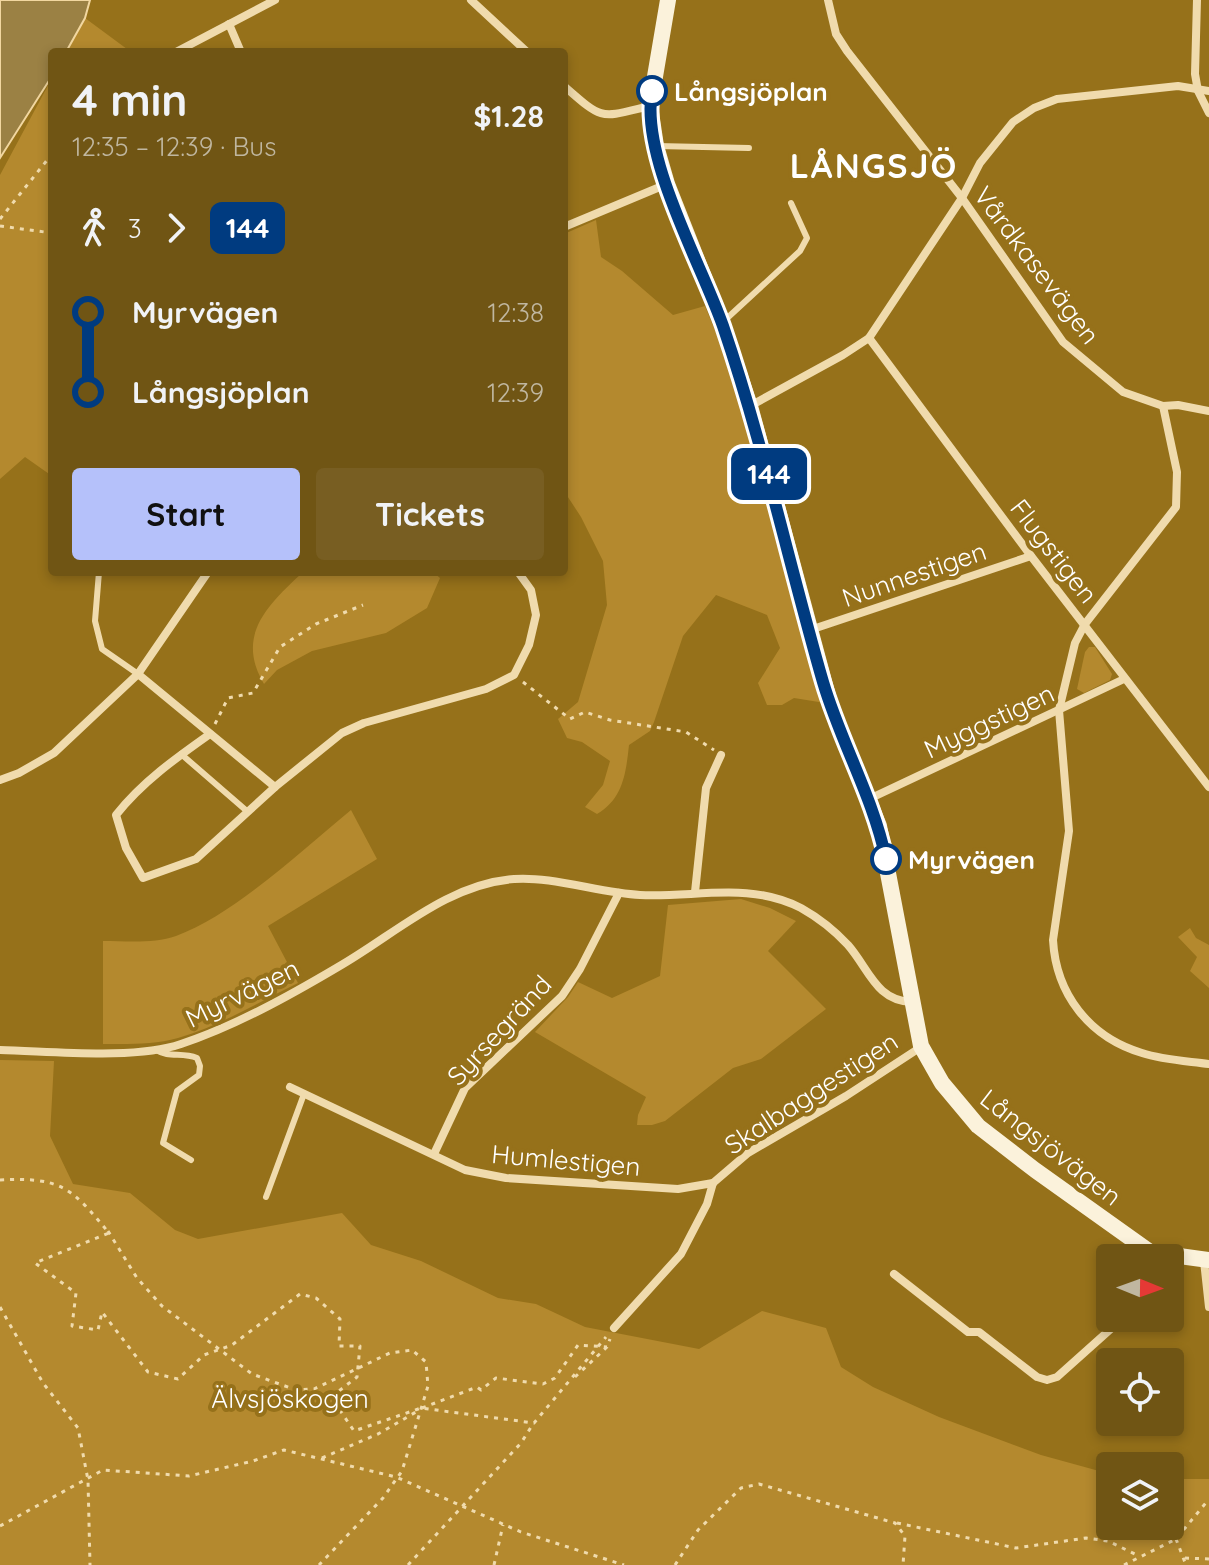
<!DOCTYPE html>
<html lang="en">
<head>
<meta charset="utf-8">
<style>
  body { margin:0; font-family:Quicksand,sans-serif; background:#785e22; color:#f1f3f6; height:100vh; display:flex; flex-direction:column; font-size:30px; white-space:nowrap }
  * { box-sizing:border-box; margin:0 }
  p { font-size:26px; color:#c0b7a0 }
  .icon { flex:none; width:44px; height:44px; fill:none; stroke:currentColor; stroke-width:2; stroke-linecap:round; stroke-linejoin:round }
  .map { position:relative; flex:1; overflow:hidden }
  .sheet { position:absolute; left:48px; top:48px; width:520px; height:528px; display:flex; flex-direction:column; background:#705514; border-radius:8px; box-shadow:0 4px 12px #0003 }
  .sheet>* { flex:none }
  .badge { padding:0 16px; border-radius:12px; font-size:28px; line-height:52px }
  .needle { width:52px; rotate:91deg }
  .fabs { position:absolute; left:1096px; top:1244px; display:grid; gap:16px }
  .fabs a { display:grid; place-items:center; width:88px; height:88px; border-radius:8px; background:#705514; box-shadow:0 4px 12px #0003; font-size:40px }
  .map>.badge { position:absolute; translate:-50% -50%; box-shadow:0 0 0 4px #fff }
  .legs { display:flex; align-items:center; gap:12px; height:88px; padding:0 24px; font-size:26px }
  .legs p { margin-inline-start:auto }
  .overview { display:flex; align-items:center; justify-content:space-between; height:136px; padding:0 24px }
  h1 { font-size:44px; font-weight:700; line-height:60px }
  .cta { display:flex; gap:16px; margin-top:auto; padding:16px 24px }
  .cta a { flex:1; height:92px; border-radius:8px; background:#b5c1fa; color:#111; font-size:32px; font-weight:700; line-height:92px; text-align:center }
  .cta a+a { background:#785e22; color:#f1f3f6 }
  ul { padding:0 24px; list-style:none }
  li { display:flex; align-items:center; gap:28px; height:80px; font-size:30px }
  li i { display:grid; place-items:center; width:12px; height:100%; margin:0 10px; background:currentColor }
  li i::after { content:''; width:20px; height:20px; margin:-10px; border:6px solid; border-radius:50%; background:#705514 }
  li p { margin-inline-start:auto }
  li:first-child i { background:linear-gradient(#0000 50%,currentColor 0) }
  li:last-child i { background:linear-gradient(currentColor 50%,#0000 0) }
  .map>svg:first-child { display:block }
  .green { fill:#b4892e }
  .water { fill:#9b8144; stroke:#f2d7a0; stroke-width:2 }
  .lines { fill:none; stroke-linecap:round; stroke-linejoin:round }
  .path { stroke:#f0dbad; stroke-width:3; stroke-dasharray:4 6; stroke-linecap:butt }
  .lane { stroke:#f0dbad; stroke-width:6 }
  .street { stroke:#f0dbad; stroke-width:8 }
  .secondary { stroke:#fbf2db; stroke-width:16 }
  .line-1-casing { stroke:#fff; stroke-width:18 }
  .line-1 { stroke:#003b80; stroke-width:12 }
  .stop-1-dot { fill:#fff; stroke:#003b80; stroke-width:4 }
  .labels { text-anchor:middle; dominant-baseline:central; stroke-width:8; stroke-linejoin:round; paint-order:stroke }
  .stop-label { font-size:26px; font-weight:bold; fill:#fff; stroke:#96711a; text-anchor:start }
  .street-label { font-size:26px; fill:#fff; stroke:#96711a }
  .park-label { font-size:26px; fill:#fff; stroke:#96711a }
  .district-label { font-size:34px; font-weight:bold; letter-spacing:2px; fill:#fff; stroke:#96711a }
</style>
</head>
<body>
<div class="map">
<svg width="1209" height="1565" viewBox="0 0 1209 1565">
  <rect width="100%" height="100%" fill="#96711a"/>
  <g class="green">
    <polygon points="85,18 131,52 66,52"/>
    <polygon points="52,78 52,476 25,457 0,479 0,175"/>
    <path d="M596,220L601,257L622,271L673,315L705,306L746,406L825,703L794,698L782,705H767L758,683L780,648L767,615L716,595L683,636L654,722L650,731L629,745C626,773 623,799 597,814L585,807L603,785L610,761L582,742L567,738L558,719L578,702L607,605L603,561L581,517L564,491V234Z"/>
    <path d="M303,572H433L440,578L427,608L386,633L312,651L277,670L264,684C235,635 268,605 303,572Z"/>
    <polygon points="1089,647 1095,647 1112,674 1110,680 1084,693 1077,689 1085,652"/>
    <path d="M351,810L377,859L268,926L298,983C259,1002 220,1026 178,1038C154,1045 128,1044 103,1044V941C125,941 154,944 176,936C234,915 302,850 351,810Z"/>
    <polygon points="741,899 770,908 796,921 768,951 826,1009 761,1059 733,1068 665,1121 652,1125 637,1125 638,1115 646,1097 535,1032 568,997 578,982 612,998 660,976 668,905"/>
    <polygon points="1190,928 1196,938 1209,945 1209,988 1190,971 1197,957 1178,937"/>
    <polygon points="0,1060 54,1061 50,1136 73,1184 130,1193 175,1230 198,1239 342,1213 371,1245 421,1261 498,1298 536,1304 585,1327 699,1349 762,1311 826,1328 841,1367 873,1387 939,1417 1041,1455 1110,1474 1110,1526 1170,1526 1170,1479 1209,1479 1209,1565 0,1565"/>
  </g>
  <polygon class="water" points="0,0 90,0 85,18 66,52 52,52 52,76 0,158"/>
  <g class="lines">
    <g class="path">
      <polyline points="0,219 52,154"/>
      <polyline points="0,226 52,233"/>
      <polyline points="523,682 570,719 585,712 610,720 686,732 714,750"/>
      <polyline points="215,724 228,698 253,693 280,647 316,624 363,605"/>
      <path d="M0,1180C61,1177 71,1187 109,1233L35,1263L76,1293L72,1326L98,1330L102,1312L148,1372L178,1379L204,1355L232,1345L300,1294L316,1298L340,1319L339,1346H360L357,1377L331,1397L354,1431L421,1408L534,1423L606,1337"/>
      <polyline points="108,1231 137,1278 162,1306 252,1374 296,1390 314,1389 390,1353 412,1350 426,1362 428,1386 402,1471 383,1498 319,1565"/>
      <polyline points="0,1307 43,1383 78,1428 88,1480 90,1565"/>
      <polyline points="575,1377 607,1347 610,1339"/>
      <polyline points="422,1408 477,1387 481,1390 496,1378 543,1384 555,1378 578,1345 607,1347"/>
      <polyline points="322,1458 378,1434 416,1412"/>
      <polyline points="897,1523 1016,1548 1086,1538 1108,1541 1139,1556"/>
      <polyline points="0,1526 103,1470 189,1476 253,1461 284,1450 396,1477 521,1532 624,1565"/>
      <polyline points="1176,1539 1186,1565"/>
      <polyline points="1185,1558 1209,1559"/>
      <polyline points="408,1565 521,1443 533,1424"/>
      <polyline points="494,1565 503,1525"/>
      <polyline points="675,1565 698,1530 741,1488 759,1484 895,1523 905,1536 903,1565"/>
      <polyline points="1124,1565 1176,1539 1209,1499"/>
    </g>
    <g class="lane">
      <polyline points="657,146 749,148"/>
      <polyline points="724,321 800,251 807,238 791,203"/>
      <polyline points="99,572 95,621 102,649 138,674"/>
      <polyline points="181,754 248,812"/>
      <path d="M156,1050C169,1058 182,1052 197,1058L200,1066L199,1075L177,1091L163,1143L191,1160"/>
      <polyline points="266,1197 304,1094"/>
    </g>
    <g class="street">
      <polyline points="471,0 527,52"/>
      <polyline points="828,0 836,34 847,51 962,198 1063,342 1123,392 1163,406 1178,405 1209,411"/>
      <polyline points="1197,0 1195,74 1198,91 1209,113"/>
      <polyline points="229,24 241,52"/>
      <polyline points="176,52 275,0"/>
      <path d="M564,86C604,121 599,118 650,106"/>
      <polyline points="564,227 667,184"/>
      <polyline points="869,338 1031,556 1209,787"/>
      <polyline points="750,406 843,355 869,338 962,198 980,163 1013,122 1034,108 1057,99 1178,86 1209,91"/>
      <path d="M1163,406L1177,472L1176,507L1085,624L1075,643L1059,710L1069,831L1053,940C1056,994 1089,1037 1142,1053C1163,1060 1187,1061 1209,1064"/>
      <polyline points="810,630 1031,556"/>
      <polyline points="138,674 275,787"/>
      <path d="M210,734C176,758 142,782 116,815L126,848L143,878L196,859L275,787L342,733L364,723L486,689L514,675L529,645L536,615L531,590L518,572"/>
      <polyline points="0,780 19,773 54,753 138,674 208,572"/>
      <polyline points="869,799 1124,679"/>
      <polyline points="695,892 706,788 721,755"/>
      <path d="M0,1050C50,1051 135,1060 181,1044C235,1026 289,996 338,967C394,935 447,884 514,879C551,876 601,893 640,895C694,898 749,881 801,908C817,917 835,931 848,945C869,969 876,1001 912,1002"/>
      <polyline points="290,1087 465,1170 506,1178 678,1189 713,1183"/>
      <polyline points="434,1154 465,1088 562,996 580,969 619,893"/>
      <polyline points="1204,1261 1209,1307"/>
      <polyline points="894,1274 968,1332 979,1332 1037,1377 1047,1380 1057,1377 1123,1318"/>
      <polyline points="614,1328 681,1254 707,1204 713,1183 748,1153 846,1096 921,1047"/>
    </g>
    <polyline class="secondary" points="668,0 650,106 656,146 667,184 722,323 750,406 831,707 879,826 921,1046 942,1083 978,1126 1035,1170 1150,1252 1209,1260"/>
  </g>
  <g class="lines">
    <defs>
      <path id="line-1" d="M652,91C640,157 701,263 723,326C763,443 789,564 823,682C841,743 873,797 886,859"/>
    </defs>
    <use href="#line-1" class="line-1-casing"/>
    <use href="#line-1" class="line-1"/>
  </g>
  <g class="stop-1-dot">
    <circle cx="652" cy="91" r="14"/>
    <circle cx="886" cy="859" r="14"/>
  </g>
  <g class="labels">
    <g class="stop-label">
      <text x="674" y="91">Långsjöplan</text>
      <text x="908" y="859">Myrvägen</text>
    </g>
    <g class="street-label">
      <text transform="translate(1037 265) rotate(53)">Vårdkasevägen</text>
      <text transform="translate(1054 551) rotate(52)">Flugstigen</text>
      <text transform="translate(914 574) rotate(-19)">Nunnestigen</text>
      <text transform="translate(989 721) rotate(-25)">Myggstigen</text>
      <text transform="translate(242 993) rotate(-26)">Myrvägen</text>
      <text transform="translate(499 1030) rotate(-47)">Syrsegränd</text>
      <text transform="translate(811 1093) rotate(-33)">Skalbaggestigen</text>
      <text transform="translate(1051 1147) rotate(38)">Långsjövägen</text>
      <text transform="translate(566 1160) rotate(5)">Humlestigen</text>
    </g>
    <g class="park-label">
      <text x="290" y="1398">Älvsjöskogen</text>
    </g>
    <g class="district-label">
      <text x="874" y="165">LÅNGSJÖ</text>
    </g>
  </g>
</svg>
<div class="fabs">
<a><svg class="needle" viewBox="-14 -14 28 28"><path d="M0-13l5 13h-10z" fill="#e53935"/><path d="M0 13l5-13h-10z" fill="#c0b7a0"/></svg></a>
<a><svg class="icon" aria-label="locate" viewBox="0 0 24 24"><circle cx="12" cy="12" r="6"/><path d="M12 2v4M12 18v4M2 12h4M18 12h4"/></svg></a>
<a><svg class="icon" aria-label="layers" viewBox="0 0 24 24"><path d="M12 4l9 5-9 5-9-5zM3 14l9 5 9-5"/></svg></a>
</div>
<b class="badge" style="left:769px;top:474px;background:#003b80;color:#fff">144</b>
<section class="sheet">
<div class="overview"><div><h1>4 min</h1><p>12:35 – 12:39 · Bus</p></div><b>$1.28</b></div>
<div class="legs"><svg class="icon" aria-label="walk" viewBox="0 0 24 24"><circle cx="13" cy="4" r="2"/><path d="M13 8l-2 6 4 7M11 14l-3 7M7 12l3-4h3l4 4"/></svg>3<svg class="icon" aria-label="forward" viewBox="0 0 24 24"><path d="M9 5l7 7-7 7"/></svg><b class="badge" style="background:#003b80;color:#fff">144</b></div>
<ul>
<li><i style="color:#003b80"></i><b>Myrvägen</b><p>12:38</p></li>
<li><i style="color:#003b80"></i><b>Långsjöplan</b><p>12:39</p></li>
</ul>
<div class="cta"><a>Start</a><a>Tickets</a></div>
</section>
</div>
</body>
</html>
